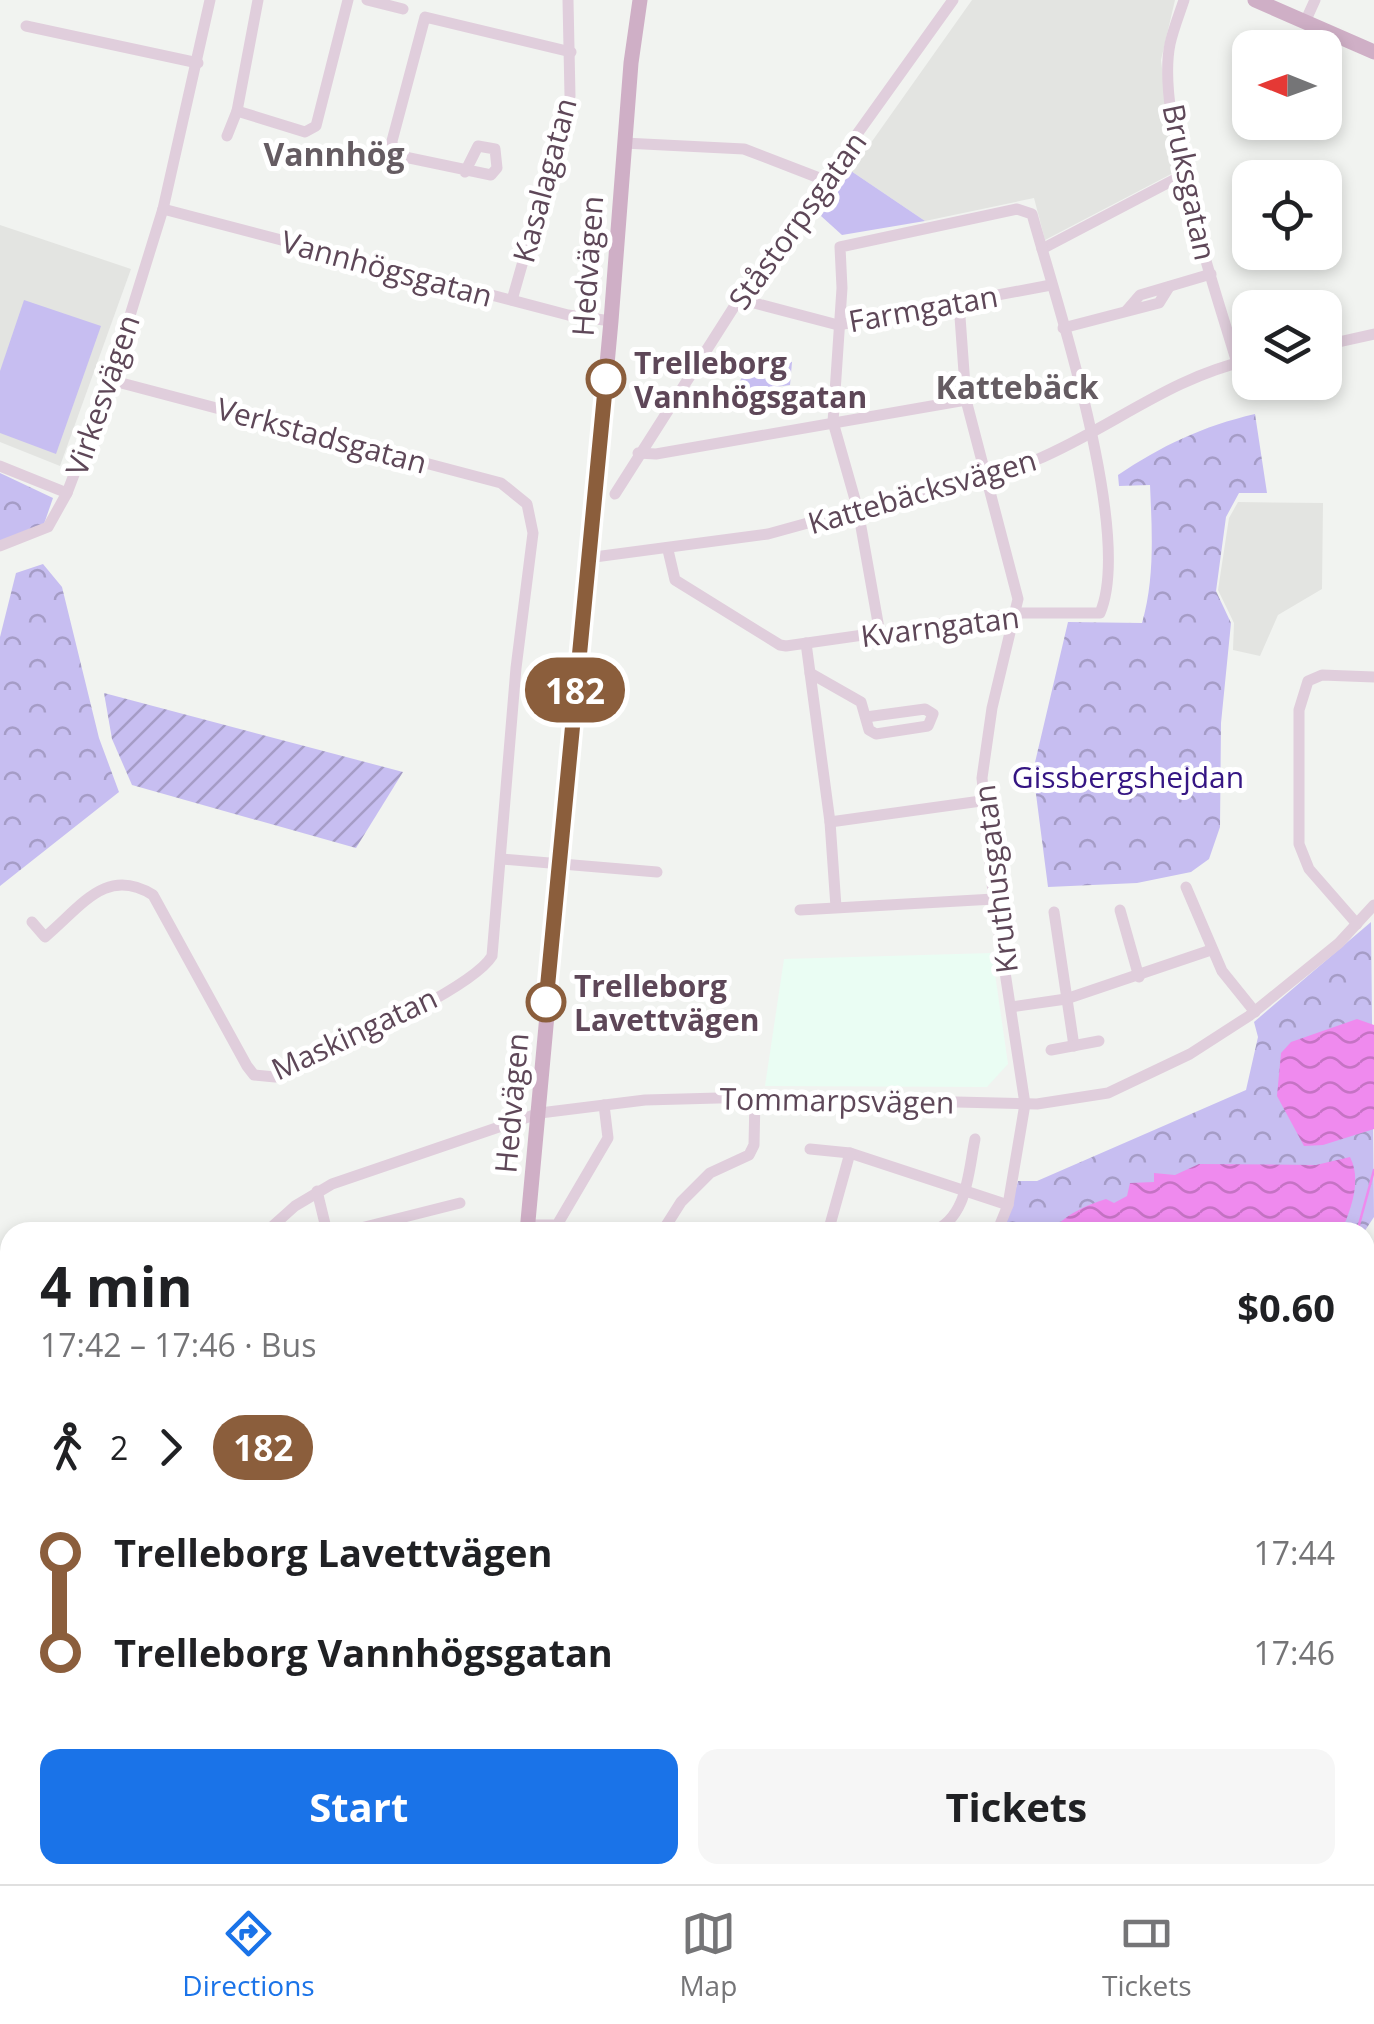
<!DOCTYPE html>
<html lang="en">
<head>
<meta charset="utf-8">
<style>
  body { margin:0; font-family:"Open Sans",sans-serif; background:#f6f6f6; color:#202124; height:100vh; display:flex; flex-direction:column; font-size:38px; white-space:nowrap }
  * { box-sizing:border-box; margin:0 }
  p { font-size:32px; color:#757577 }
  .icon { flex:none; width:55px; height:55px; fill:none; stroke:currentColor; stroke-width:2; stroke-linecap:round; stroke-linejoin:round }
  .map { position:relative; flex:1; overflow:hidden }
  .details { position:absolute; left:0px; top:1222px; width:1375px; height:662px; display:flex; flex-direction:column; background:#fff; border-radius:30px 30px 0 0; box-shadow:0 5px 15px #0003 }
  .details>* { flex:none }
  .badge { padding:0 20px; border-radius:32px; font-size:35px; line-height:65px }
  .needle { width:65px; rotate:271deg }
  .tools { position:absolute; left:1232px; top:30px; display:grid; gap:20px }
  .tools a { display:grid; place-items:center; width:110px; height:110px; border-radius:20px; background:#fff; box-shadow:0 5px 15px #0003; font-size:50px }
  .map>.badge { position:absolute; translate:-50% -50%; box-shadow:0 0 0 5px #fff }
  .legs { display:flex; align-items:center; gap:15px; height:110px; padding:0 40px; font-size:32px }
  .legs p { margin-inline-start:auto }
  .headline { display:flex; align-items:center; justify-content:space-between; height:170px; padding:0 40px }
  h1 { font-size:55px; font-weight:700; line-height:75px }
  .cta { display:flex; gap:20px; margin-top:auto; padding:20px 40px }
  .cta a { flex:1; height:115px; border-radius:20px; background:#1a73e8; color:#fff; font-size:40px; font-weight:700; line-height:115px; text-align:center }
  .cta a+a { background:#f6f6f6; color:#202124 }
  ul { padding:0 40px; list-style:none }
  li { display:flex; align-items:center; gap:35px; height:100px; font-size:38px }
  li i { display:grid; place-items:center; width:15px; height:100%; margin:0 12px; background:currentColor }
  li i::after { content:''; width:25px; height:25px; margin:-12px; border:8px solid; border-radius:50%; background:#fff }
  li p { margin-inline-start:auto }
  li:first-child i { background:linear-gradient(#0000 50%,currentColor 0) }
  li:last-child i { background:linear-gradient(currentColor 50%,#0000 0) }
  .tabs { display:flex; justify-content:space-around; align-items:center; height:140px; border-top:2px solid #e0e0e0; background:#fff; font-size:28px; color:#757577 }
  .tabs a { display:grid; justify-items:center; gap:5px }
  .tabs .selected { color:#1a73e8 }
  .map>svg:first-child { display:block }
  .commercial { fill:#eafdf3 }
  .education { fill:#e3e4e1 }
  .grass { fill:#c7bef1 }
  .forest { fill:url(#forest-crowns) }
  .garden { fill:url(#garden-furrows) }
  .water { fill:url(#water-waves) }
  .lines { fill:none; stroke-linecap:round; stroke-linejoin:round }
  .stream { stroke:#ef8aee; stroke-width:2.5 }
  .minor { stroke:#e0cedc; stroke-width:11 }
  .major { stroke:#cfafc6; stroke-width:15 }
  .line-1-casing { stroke:#fff; stroke-width:22 }
  .line-1 { stroke:#8b5e3c; stroke-width:15 }
  .stop-1-dot { fill:#fff; stroke:#8b5e3c; stroke-width:5 }
  .labels { text-anchor:middle; dominant-baseline:central; stroke-width:10; stroke-linejoin:round; paint-order:stroke }
  .street-label { font-size:30px; fill:#5e4758; stroke:#fff }
  .stop-label { font-size:30px; font-weight:bold; fill:#5e4758; stroke:#fff; text-anchor:start }
  .park-label { font-size:30px; fill:#351583; stroke:#fff }
  .neighbourhood-label { font-size:32px; font-weight:bold; fill:#655c62; stroke:#fff }
</style>
</head>
<body>
<div class="map">
<svg width="1374" height="1884" viewBox="0 0 1374 1884">
  <defs>
    <pattern id="forest-crowns" width="20" height="18" patternUnits="userSpaceOnUse" patternTransform="scale(2.5)"><rect width="20" height="18" fill="#c7bef1"/><path d="M2 6a3 3 0 1 1 6 0M12 15a3 3 0 1 1 6 0" fill="none" stroke="#a59cc6"/></pattern>
    <pattern id="garden-furrows" width="10" height="10" patternUnits="userSpaceOnUse" patternTransform="scale(2.5)"><rect width="10" height="10" fill="#c7bef1"/><path d="M-1 1l2-2M0 10L10 0M9 11l2-2" fill="none" stroke="#a59cc6"/></pattern>
    <pattern id="water-waves" width="16" height="10" patternUnits="userSpaceOnUse" patternTransform="scale(2.5)"><rect width="16" height="10" fill="#ef8aee"/><path d="M0 5q4-4 8 0t8 0" fill="none" stroke="#c573c4"/></pattern>
  </defs>
  <rect width="100%" height="100%" fill="#f1f3f0"/>
  <g class="commercial">
    <polygon points="992,953 1008,1064 987,1087 765,1086 784,959"/>
    <polygon points="199,1875 344,1875 341,1884 198,1884"/>
  </g>
  <g class="education">
    <polygon points="972,0 1175,0 1161,60 1175,172 1045,240 1034,198 925,221 851,171"/>
    <polygon points="0,225 131,269 60,466 0,442"/>
    <polygon points="1238,502 1323,503 1322,589 1278,615 1260,656 1233,650 1234,623 1218,590 1229,518"/>
    <polygon points="844,1875 1104,1875 1100,1884 923,1884 842,1882"/>
  </g>
  <g class="grass">
    <polygon points="851,171 925,221 842,235 821,216"/>
    <polygon points="24,300 101,326 56,454 0,433 0,371"/>
    <polygon points="756,356 792,362 790,385 732,393"/>
  </g>
  <g class="forest">
    <path d="M1255,414L1267,493H1239L1226,517L1216,591L1231,623L1221,723L1220,827L1209,859L1191,872L1137,883L1048,887L1033,771L1068,622L1142,623C1155,578 1152,531 1150,485L1119,486L1118,475C1161,446 1203,426 1255,414Z"/>
    <polygon points="0,473 53,498 44,524 0,542"/>
    <polygon points="43,564 62,587 99,738 119,792 0,886 0,637 16,573"/>
    <polygon points="1371,922 1374,1217 1364,1232 1003,1232 1018,1181 1037,1181 1246,1090 1258,1037 1254,1022"/>
    <polygon points="730,1875 844,1875 843,1882 895,1884 721,1884"/>
  </g>
  <polygon class="garden" points="104,693 403,772 356,848 132,785 112,739"/>
  <g class="water">
    <polygon points="1357,1019 1374,1025 1374,1129 1323,1145 1304,1146 1277,1096 1281,1053 1291,1042"/>
    <path d="M1350,1157C1362,1180 1351,1210 1341,1232H1145L1150,1230L1144,1224V1232H1051C1063,1216 1086,1205 1106,1199L1114,1203L1127,1196L1130,1183L1154,1182V1173L1175,1175L1199,1164L1316,1165Z"/>
  </g>
  <g class="lines">
    <g class="stream">
      <polyline points="1357,1232 1374,1170"/>
      <polyline points="726,1884 735,1875"/>
    </g>
    <g class="minor">
      <polyline points="367,0 403,9"/>
      <path d="M1184,0C1179,15 1173,30 1170,44C1155,117 1215,288 1237,363"/>
      <polyline points="1305,22 1315,0"/>
      <polyline points="26,26 198,63"/>
      <polyline points="237,111 305,132 316,126 348,0"/>
      <polyline points="227,136 237,111 258,0"/>
      <polyline points="624,143 744,149 827,181"/>
      <polyline points="465,172 478,146 495,149 497,168 491,175 400,156 393,151 392,141 425,17 571,52"/>
      <polyline points="163,209 568,315 611,321"/>
      <polyline points="1042,249 1183,175"/>
      <polyline points="739,299 838,325 1051,285"/>
      <polyline points="512,300 570,96 568,0"/>
      <polyline points="959,303 966,400 1018,599 992,708 982,778 993,893 1025,1104 1008,1205 997,1232"/>
      <polyline points="1127,310 1140,295 1211,274"/>
      <polyline points="1063,328 1159,303 1169,287"/>
      <polyline points="1325,345 1374,334"/>
      <polyline points="638,453 656,454 966,400"/>
      <polyline points="0,466 67,493"/>
      <polyline points="615,494 739,299 953,0"/>
      <polyline points="0,546 48,527 67,493 110,380 163,209 210,0"/>
      <path d="M668,550L675,580L780,645L786,646L1018,613H1100C1134,534 1056,301 1032,214L1017,209L840,247L842,288L833,422L858,510L880,634"/>
      <path d="M587,558L768,534L1036,460C1110,429 1170,377 1250,360"/>
      <polyline points="806,643 830,822 836,907"/>
      <polyline points="810,673 861,702 869,730 876,734 928,726 933,714 925,709 866,717"/>
      <polyline points="830,822 981,801"/>
      <polyline points="502,859 657,872"/>
      <polyline points="1186,887 1222,971 1255,1012"/>
      <polyline points="800,910 994,899"/>
      <polyline points="1120,910 1139,977"/>
      <polyline points="1054,912 1074,1046"/>
      <path d="M32,922L45,937C82,906 106,866 153,895L247,1066L254,1075L275,1077C320,1055 470,992 492,956L516,668L533,533L527,504L501,483L110,380"/>
      <polyline points="1357,924 1309,869 1299,844 1299,710 1308,681 1322,675 1374,677"/>
      <polyline points="1011,1007 1066,999 1211,950"/>
      <polyline points="1051,1050 1099,1041"/>
      <polyline points="810,1149 850,1153 1008,1205"/>
      <polyline points="317,1191 327,1232"/>
      <polyline points="528,1225 557,1225 608,1138 604,1105"/>
      <polyline points="266,1232 295,1206 332,1184 540,1113 645,1100 755,1097 1037,1104 1108,1093 1190,1054 1249,1016 1339,943 1374,905"/>
      <polyline points="345,1232 460,1203"/>
      <polyline points="662,1232 681,1202 710,1173 749,1155 754,1145 755,1097"/>
      <polyline points="828,1232 850,1153"/>
      <path d="M931,1232C968,1219 968,1172 975,1139"/>
      <polyline points="1365,1479 1374,1478"/>
      <polyline points="1365,1556 1374,1556"/>
      <polyline points="1365,1819 1374,1774"/>
      <polyline points="197,1875 197,1884"/>
      <polyline points="1178,1875 1179,1884"/>
      <polyline points="1352,1884 1354,1875"/>
    </g>
    <g class="major">
      <polyline points="1255,0 1374,52"/>
      <polyline points="527,1232 611,321 631,63 640,0"/>
      <polyline points="0,1431 10,1444"/>
      <polyline points="636,1875 665,1884"/>
      <polyline points="367,1884 370,1875"/>
    </g>
  </g>
  <g class="lines">
    <defs>
      <polyline id="line-1" points="546,1002 606,379"/>
    </defs>
    <use href="#line-1" class="line-1-casing"/>
    <use href="#line-1" class="line-1"/>
  </g>
  <g class="stop-1-dot">
    <circle cx="606" cy="379" r="18"/>
    <circle cx="546" cy="1002" r="18"/>
  </g>
  <g class="labels">
    <g class="street-label">
      <text transform="translate(544 180) rotate(-75)">Kasalagatan</text>
      <text transform="translate(1190 182) rotate(78)">Bruksgatan</text>
      <text transform="translate(797 220) rotate(-54)">Ståstorpsgatan</text>
      <text transform="translate(587 266) rotate(-86)">Hedvägen</text>
      <text transform="translate(387 268) rotate(15)">Vannhögsgatan</text>
      <text transform="translate(923 308) rotate(-10)">Farmgatan</text>
      <text transform="translate(102 395) rotate(-71)">Virkesvägen</text>
      <text transform="translate(322 435) rotate(15)">Verkstadsgatan</text>
      <text transform="translate(922 491) rotate(-16)">Kattebäcksvägen</text>
      <text transform="translate(940 626) rotate(-7)">Kvarngatan</text>
      <text transform="translate(995 879) rotate(-97)">Kruthusgatan</text>
      <text transform="translate(354 1033) rotate(-25)">Maskingatan</text>
      <text transform="translate(837 1100) rotate(1)">Tommarpsvägen</text>
      <text transform="translate(511 1103) rotate(-85)">Hedvägen</text>
    </g>
    <g class="stop-label">
      <text x="634" y="362">Trelleborg<tspan x="634" dy="34">Vannhögsgatan</tspan></text>
      <text x="574" y="985">Trelleborg<tspan x="574" dy="34">Lavettvägen</tspan></text>
    </g>
    <g class="park-label">
      <text x="1128" y="776">Gissbergshejdan</text>
    </g>
    <g class="neighbourhood-label">
      <text x="334" y="153">Vannhög</text>
      <text x="1017" y="386">Kattebäck</text>
    </g>
  </g>
</svg>
<div class="tools">
<a><svg class="needle" viewBox="-14 -14 28 28"><path d="M0-13l5 13h-10z" fill="#e53935"/><path d="M0 13l5-13h-10z" fill="#757577"/></svg></a>
<a><svg class="icon" aria-label="locate" viewBox="0 0 24 24"><circle cx="12" cy="12" r="6"/><path d="M12 2v4M12 18v4M2 12h4M18 12h4"/></svg></a>
<a><svg class="icon" aria-label="layers" viewBox="0 0 24 24"><path d="M12 4l9 5-9 5-9-5zM3 14l9 5 9-5"/></svg></a>
</div>
<b class="badge" style="left:575px;top:690px;background:#8b5e3c;color:#fff">182</b>
<section class="details">
<div class="headline"><div><h1>4 min</h1><p>17:42 – 17:46 · Bus</p></div><b>$0.60</b></div>
<div class="legs"><svg class="icon" aria-label="walk" viewBox="0 0 24 24"><circle cx="13" cy="4" r="2"/><path d="M13 8l-2 6 4 7M11 14l-3 7M7 12l3-4h3l4 4"/></svg>2<svg class="icon" aria-label="forward" viewBox="0 0 24 24"><path d="M9 5l7 7-7 7"/></svg><b class="badge" style="background:#8b5e3c;color:#fff">182</b></div>
<ul>
<li><i style="color:#8b5e3c"></i><b>Trelleborg Lavettvägen</b><p>17:44</p></li>
<li><i style="color:#8b5e3c"></i><b>Trelleborg Vannhögsgatan</b><p>17:46</p></li>
</ul>
<div class="cta"><a>Start</a><a>Tickets</a></div>
</section>
</div>
<nav class="tabs">
<a class="selected"><svg class="icon" aria-label="directions" viewBox="0 0 24 24"><path d="M12 3l9 9-9 9-9-9zM9 14v-3h6M13 9l2 2-2 2"/></svg>Directions</a>
<a><svg class="icon" aria-label="map" viewBox="0 0 24 24"><path d="M3 6l6-2 6 2 6-2v14l-6 2-6-2-6 2zM9 4v14M15 6v14"/></svg>Map</a>
<a><svg class="icon" aria-label="tickets" viewBox="0 0 24 24"><path d="M3 7h18v10H3zM15 7v10"/></svg>Tickets</a>
</nav>
</body>
</html>
